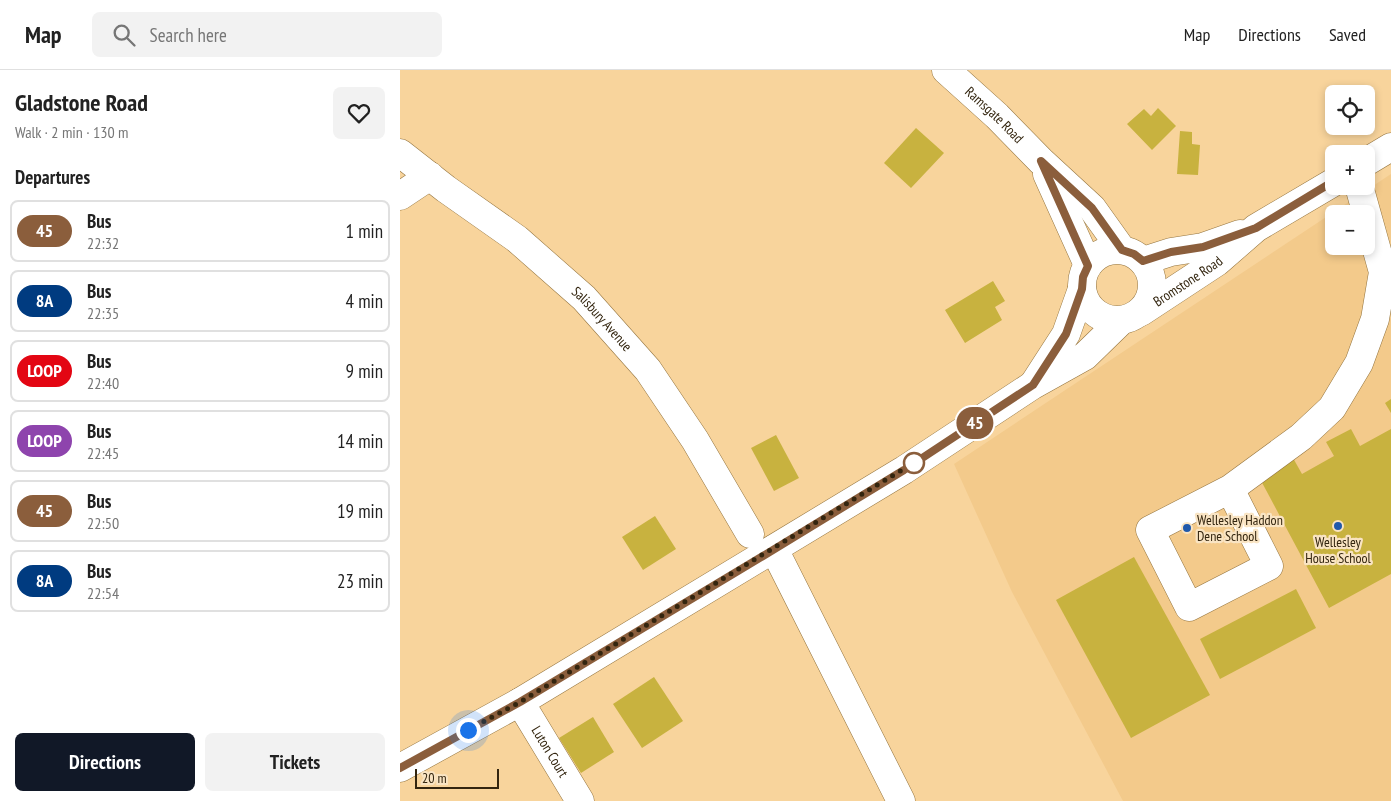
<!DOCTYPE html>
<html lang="en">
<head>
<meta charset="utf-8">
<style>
  body { margin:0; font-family:"PT Sans Narrow",sans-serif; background:#f2f2f2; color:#222; height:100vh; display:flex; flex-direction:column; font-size:19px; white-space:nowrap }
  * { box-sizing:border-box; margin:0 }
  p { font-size:16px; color:#767676 }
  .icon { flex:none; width:28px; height:28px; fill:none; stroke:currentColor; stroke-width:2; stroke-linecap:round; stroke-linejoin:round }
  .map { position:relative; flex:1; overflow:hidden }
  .sheet { display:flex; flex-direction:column; background:#fff; width:400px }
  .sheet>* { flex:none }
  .badge { padding:0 10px; border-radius:16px; font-size:18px; line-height:32px }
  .controls { position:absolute; left:925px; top:15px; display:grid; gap:10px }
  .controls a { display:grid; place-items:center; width:50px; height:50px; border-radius:8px; background:#fff; box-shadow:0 2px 8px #0003; font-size:25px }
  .scale { position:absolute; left:15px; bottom:12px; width:84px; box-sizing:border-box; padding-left:5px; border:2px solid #33250f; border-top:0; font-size:14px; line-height:18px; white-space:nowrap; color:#33250f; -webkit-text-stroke:4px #f9e4c3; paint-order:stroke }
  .you { position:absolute; width:25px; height:25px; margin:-12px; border:4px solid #fff; border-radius:50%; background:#1a73e8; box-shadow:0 0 0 8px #1a73e833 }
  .map>.badge { position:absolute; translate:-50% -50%; box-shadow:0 0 0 2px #fff }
  h2 { padding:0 15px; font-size:19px; line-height:45px }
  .round { display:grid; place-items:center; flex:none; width:52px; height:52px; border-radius:8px; background:#f2f2f2 }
  .overview { display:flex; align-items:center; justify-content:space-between; height:85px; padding:0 15px }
  h1 { font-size:24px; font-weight:800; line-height:38px }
  .cta { display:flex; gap:10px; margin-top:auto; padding:10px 15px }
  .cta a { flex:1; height:58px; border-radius:8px; background:#111827; color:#fff; font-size:20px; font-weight:800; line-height:58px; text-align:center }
  .cta a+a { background:#f2f2f2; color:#222 }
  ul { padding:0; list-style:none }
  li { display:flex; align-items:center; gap:15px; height:62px; margin:0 10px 8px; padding:0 5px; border:2px solid #e0e0e0; border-radius:8px }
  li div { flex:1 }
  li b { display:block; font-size:19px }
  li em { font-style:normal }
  li .badge { min-width:55px; font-weight:700; text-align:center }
  header { display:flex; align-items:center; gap:30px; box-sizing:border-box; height:70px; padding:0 25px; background:#fff; border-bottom:1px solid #e0e0e0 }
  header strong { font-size:24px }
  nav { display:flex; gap:28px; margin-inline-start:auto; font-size:18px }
  .search { width:350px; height:45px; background:#f2f2f2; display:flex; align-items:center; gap:12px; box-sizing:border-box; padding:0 18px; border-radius:8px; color:#767676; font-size:19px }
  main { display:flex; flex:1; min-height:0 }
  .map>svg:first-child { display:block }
  .built { fill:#f3ca8b; fill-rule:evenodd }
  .building { fill:#c8b23f }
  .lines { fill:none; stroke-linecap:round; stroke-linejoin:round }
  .minor-casing { stroke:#95753f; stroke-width:29 }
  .major-casing { stroke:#95753f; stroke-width:29 }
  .minor { stroke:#fff; stroke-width:28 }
  .major { stroke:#fff; stroke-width:28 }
  .line-casing { stroke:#fff; stroke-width:11 }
  .line { stroke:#8b5e3c; stroke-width:8 }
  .walk { stroke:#33250f; stroke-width:5; stroke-dasharray:0 9 }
  .stop-dot { fill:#fff; stroke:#8b5e3c; stroke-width:2.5 }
  .poi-dot { fill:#2059ab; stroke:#f9e4c3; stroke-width:2 }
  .labels { text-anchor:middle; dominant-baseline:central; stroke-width:4.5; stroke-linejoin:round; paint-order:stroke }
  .street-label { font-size:14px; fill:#33250f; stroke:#f9e4c3 }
  .poi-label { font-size:14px; fill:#33250f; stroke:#f9e4c3; text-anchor:start }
</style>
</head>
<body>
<header>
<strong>Map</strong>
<div class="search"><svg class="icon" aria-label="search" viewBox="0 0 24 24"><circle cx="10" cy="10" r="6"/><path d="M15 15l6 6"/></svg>Search here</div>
<nav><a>Map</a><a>Directions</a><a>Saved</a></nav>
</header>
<main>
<section class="sheet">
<div class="overview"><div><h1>Gladstone Road</h1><p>Walk · 2 min · 130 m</p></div><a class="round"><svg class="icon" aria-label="heart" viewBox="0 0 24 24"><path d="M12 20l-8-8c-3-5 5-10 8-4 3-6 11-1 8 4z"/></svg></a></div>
<h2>Departures</h2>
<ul>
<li><span class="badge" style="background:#8b5e3c;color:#fff">45</span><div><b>Bus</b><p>22:32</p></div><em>1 min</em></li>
<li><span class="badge" style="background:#003b80;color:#fff">8A</span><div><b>Bus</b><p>22:35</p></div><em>4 min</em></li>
<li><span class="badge" style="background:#e30613;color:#fff">LOOP</span><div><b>Bus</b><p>22:40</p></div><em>9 min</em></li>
<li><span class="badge" style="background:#8e44ad;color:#fff">LOOP</span><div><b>Bus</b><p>22:45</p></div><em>14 min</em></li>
<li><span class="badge" style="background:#8b5e3c;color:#fff">45</span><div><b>Bus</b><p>22:50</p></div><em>19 min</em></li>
<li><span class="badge" style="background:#003b80;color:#fff">8A</span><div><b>Bus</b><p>22:54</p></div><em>23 min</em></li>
</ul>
<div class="cta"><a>Directions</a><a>Tickets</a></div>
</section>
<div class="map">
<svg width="991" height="731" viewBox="0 0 991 731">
  <rect width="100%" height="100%" fill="#f8d49c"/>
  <path class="built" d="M991,104V731H723L612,522L554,394ZM934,144H966V176H934Z"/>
  <g class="building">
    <polygon points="758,38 776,56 752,80 727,54 744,39 751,46"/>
    <polygon points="516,58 544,83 511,118 484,93"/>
    <polygon points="780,61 792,62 792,74 800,75 798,105 777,104"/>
    <polygon points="593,211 605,231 595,237 602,250 565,273 545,240"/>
    <polygon points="991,329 991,343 985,333"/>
    <polygon points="951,359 960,376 991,359 991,504 929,538 859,407 893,388 902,404 934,386 926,372"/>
    <polygon points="376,365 399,408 374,421 351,378"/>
    <polygon points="255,446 276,479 243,500 222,467"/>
    <polygon points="734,487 810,625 731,668 656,530"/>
    <polygon points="896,519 916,558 820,609 800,569"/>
    <polygon points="254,607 283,651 242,678 213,634"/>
    <polygon points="193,647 214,682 181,703 159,668"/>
  </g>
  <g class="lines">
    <defs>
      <g id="minor">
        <path id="s1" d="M0,83L46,119L117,169L184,228L248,300L295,370L350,464"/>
        <polyline points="966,92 991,77"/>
        <polyline points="0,126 30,106"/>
        <polyline points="743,191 771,182 803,177 840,164"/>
        <path id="s2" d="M741,242L817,192L856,158L934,112"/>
        <polyline points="830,419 869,496 789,537 750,460 830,419 901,367 932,338 959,293 975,249 983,202 959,116"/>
        <polyline points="374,479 501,731"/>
        <path id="s3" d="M120,632L180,731"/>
      </g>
      <g id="major">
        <path id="s4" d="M546,0L597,46L641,91L692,138L722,180"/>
        <polyline points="647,104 688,195"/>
        <circle cx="717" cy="215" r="35"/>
        <polyline points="635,312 666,264 682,219"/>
        <polyline points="0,698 120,632 504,400 633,315 685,286 722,250"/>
      </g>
    </defs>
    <use href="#minor" class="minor-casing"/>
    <use href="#major" class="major-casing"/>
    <use href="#minor" class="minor"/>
    <use href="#major" class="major"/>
  </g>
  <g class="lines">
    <defs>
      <polyline id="line" points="0,698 120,632 363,486 504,400 633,315 666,264 682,219 683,207 688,196 641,91 692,138 722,180 734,184 743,191 771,182 803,177 856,158 934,111"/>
    </defs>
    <use href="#line" class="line-casing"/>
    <use href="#line" class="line"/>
    <polyline class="walk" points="68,660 120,632 520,389 514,393"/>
  </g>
  <circle class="stop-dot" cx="514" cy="393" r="10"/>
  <g class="poi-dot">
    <circle cx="938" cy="456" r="5"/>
    <circle cx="787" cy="458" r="5"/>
  </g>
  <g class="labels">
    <g class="street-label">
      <text stroke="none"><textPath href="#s4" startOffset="66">Ramsgate Road</textPath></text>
      <text stroke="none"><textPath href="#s2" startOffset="56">Bromstone Road</textPath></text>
      <text stroke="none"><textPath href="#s1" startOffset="262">Salisbury Avenue</textPath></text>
      <text stroke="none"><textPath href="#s3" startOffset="58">Luton Court</textPath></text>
    </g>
    <g class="poi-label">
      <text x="797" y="450">Wellesley Haddon<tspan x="797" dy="16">Dene School</tspan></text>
      <text x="938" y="472" text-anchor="middle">Wellesley<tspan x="938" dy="16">House School</tspan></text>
    </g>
  </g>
</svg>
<div class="controls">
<a><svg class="icon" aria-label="locate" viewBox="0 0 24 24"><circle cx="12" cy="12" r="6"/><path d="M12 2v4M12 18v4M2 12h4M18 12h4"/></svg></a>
<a>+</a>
<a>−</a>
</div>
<div class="scale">20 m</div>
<div class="you" style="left:68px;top:660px"></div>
<b class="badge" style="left:575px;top:353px;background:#8b5e3c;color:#fff">45</b>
</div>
</main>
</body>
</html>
